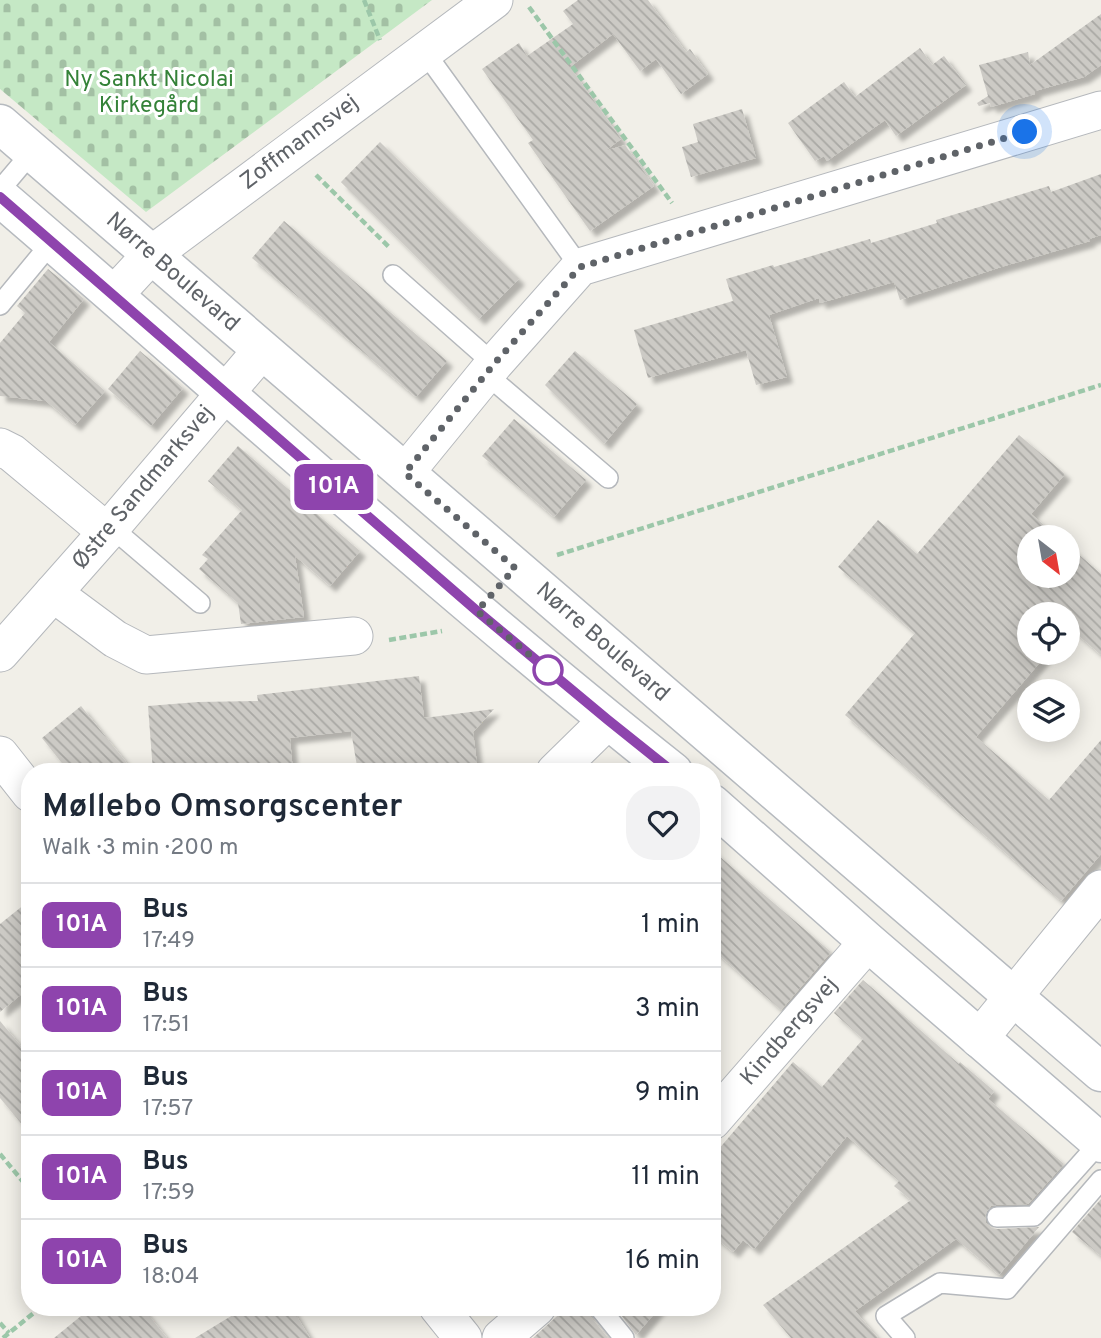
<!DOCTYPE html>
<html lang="en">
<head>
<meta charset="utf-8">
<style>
  body { margin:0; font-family:Overpass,sans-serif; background:#f2f2f3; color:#1f2937; height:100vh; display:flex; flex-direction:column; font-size:26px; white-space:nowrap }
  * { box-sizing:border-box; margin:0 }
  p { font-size:23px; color:#747a83 }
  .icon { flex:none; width:38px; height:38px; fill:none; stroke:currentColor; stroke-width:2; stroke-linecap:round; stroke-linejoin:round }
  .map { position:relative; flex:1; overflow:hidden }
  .drawer { position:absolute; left:21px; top:763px; width:700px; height:553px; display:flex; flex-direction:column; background:#fff; border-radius:28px; box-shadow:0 4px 18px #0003 }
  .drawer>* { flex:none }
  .badge { padding:0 14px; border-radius:10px; font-size:24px; line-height:46px }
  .needle { width:46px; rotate:149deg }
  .fabs { position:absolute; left:1017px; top:525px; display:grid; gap:14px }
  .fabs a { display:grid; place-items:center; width:63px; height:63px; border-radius:50%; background:#fff; box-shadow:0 4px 18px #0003; font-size:35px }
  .you { position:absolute; width:35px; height:35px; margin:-18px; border:5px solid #fff; border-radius:50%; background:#1a73e8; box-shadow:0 0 0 10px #1a73e833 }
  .map>.badge { position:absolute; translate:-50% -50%; box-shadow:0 0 0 4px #fff }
  .round { display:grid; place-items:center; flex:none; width:74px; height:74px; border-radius:28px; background:#f2f2f3 }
  .summary { display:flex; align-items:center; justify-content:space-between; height:119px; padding:0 21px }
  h1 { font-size:33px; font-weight:600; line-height:52px }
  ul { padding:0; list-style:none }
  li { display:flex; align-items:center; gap:21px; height:84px; padding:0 21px; border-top:2px solid #e0e1e3 }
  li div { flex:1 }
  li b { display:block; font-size:26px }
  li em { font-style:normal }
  li .badge { min-width:77px; font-weight:700; text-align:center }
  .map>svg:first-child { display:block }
  .cemetery { fill:url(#cemetery-stones) }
  .building { fill:url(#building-back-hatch); filter:url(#shadow) }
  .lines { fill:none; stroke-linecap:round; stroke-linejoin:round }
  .lane-casing { stroke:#b5b8bc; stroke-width:22 }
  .street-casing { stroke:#b5b8bc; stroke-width:39 }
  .secondary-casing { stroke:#b6babf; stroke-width:41 }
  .path { stroke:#9cc7a9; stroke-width:4.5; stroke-dasharray:7 3.5; stroke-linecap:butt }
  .lane { stroke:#fff; stroke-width:19 }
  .street { stroke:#fff; stroke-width:37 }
  .secondary { stroke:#fff; stroke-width:38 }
  .line-casing { stroke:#fff; stroke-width:16 }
  .line { stroke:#8e44ad; stroke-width:10 }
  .walk { stroke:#5f6368; stroke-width:7; stroke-dasharray:0 12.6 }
  .stop-dot { fill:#fff; stroke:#8e44ad; stroke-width:3.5 }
  .labels { text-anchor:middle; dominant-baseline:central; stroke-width:6; stroke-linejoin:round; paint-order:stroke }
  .park-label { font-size:23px; fill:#348238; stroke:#fff }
  .street-label { font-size:23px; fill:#5f6368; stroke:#fff }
</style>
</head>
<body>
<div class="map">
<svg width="1101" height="1338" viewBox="0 0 1101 1338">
  <defs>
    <pattern id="cemetery-stones" width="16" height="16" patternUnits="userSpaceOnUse" patternTransform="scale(1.75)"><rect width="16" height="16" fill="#c5e8c5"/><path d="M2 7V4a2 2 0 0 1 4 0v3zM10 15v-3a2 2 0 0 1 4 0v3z" fill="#a3c0a4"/></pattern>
    <pattern id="building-back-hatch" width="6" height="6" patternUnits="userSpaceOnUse" patternTransform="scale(1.75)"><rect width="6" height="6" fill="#cccac5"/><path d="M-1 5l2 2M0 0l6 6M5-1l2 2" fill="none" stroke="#a9a8a4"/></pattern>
    <filter id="shadow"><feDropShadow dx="6" dy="6" stdDeviation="2" flood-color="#0004"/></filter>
  </defs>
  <rect width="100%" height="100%" fill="#f1efe8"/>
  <polygon class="cemetery" points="0,0 432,0 146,212 0,89"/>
  <g class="building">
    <polygon points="578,0 648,0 686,52 690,49 708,74 681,94 656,59 640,71 613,34 570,67 621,139 605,151 625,145 654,186 590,231 528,143 533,140 482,69 519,43 527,56 573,24 563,11"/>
    <polygon points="1101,14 1101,65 1084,77 1035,91 1035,94 991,107 990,103 979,106 977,103 988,96 979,65 1028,52 1030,65"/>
    <polygon points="920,48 932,65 944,56 966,85 896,136 885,120 827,161 824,156 815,161 788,123 844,82 855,97"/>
    <polygon points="742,109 756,158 691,177 682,147 698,142 693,124"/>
    <polygon points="380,142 519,279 479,319 341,182"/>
    <polygon points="1101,174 1101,235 1089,239 1090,241 1001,267 900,300 894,282 820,303 819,298 769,315 787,377 756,385 746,350 648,378 634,330 733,301 726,279 773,265 774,267 870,239 871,243 937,223 936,220 1049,186 1051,192"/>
    <polygon points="284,221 447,361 416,397 252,258"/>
    <polygon points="48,269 84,299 49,342 105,391 75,425 46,401 0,396 0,343 25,313 17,306"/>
    <polygon points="140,351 183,388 151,426 108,389"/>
    <polygon points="575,351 637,404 604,444 545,385"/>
    <polygon points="514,419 586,480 554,517 482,456"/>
    <polygon points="1019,435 1065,474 1031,514 1058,537 1029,537 1029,576 1068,576 1068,545 1101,574 1101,655 1070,628 1068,631 1068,614 1029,614 1029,653 1048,653 976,737 1049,800 1101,740 1101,854 1061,901 845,715 915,633 838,567 878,520 917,554"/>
    <polygon points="238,446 360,551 330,586 295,556 304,617 241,624 238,603 199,569 208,559 202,555 242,510 208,481"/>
    <polygon points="419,676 424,718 494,709 473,732 478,772 358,772 351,731 290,738 293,772 153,772 148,706 198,702 258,701 257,695"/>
    <polygon points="81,706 134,772 69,772 42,738"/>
    <polygon points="712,850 831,952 781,1010 712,949"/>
    <polygon points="30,900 30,987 0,1012 0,924"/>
    <polygon points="863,980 959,1064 960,1062 994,1091 988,1099 1064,1164 1028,1204 996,1205 991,1206 987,1211 985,1217 986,1223 992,1228 997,1229 1039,1227 999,1275 956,1239 855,1311 878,1338 791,1338 763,1305 911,1200 894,1186 899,1181 847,1136 754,1249 743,1240 733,1252 712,1235 712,1157 793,1062 822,1087 863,1039 834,1013"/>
    <polygon points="0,1021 30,1057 30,1134 0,1098"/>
    <polygon points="1101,1199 1101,1256 1072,1232"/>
    <polygon points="92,1307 142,1307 167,1338 54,1338"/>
    <polygon points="246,1307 291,1307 310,1338 195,1338"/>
    <polygon points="567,1307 587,1307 589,1315 608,1338 533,1338"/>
    <polygon points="615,1307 660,1307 636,1335"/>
  </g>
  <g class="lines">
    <defs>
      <g id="lane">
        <polyline points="424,51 580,267"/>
        <polyline points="0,190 32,152"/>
        <polyline points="393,275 494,364"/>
        <polyline points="0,305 52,242"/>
        <polyline points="486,374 608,478"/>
        <polyline points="111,527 200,603"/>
        <polyline points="997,1217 1034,1216 1100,1142"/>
        <polyline points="599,1307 624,1338"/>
        <polyline points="905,1338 886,1316 940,1283 1007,1289 1101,1180"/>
      </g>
      <g id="street">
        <polyline points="114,295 151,255 494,0"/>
        <polyline points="0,447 12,453 107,532"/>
        <polyline points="405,473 494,364 580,267 1101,110"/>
        <polyline points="53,593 115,639 146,655 354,636"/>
        <polyline points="0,653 107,532 262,350"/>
        <polyline points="0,755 30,793"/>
        <polyline points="555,772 608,720"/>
        <polyline points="979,1039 1101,889"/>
        <polyline points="712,1121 868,942"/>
        <polyline points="438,1307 463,1338"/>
        <polyline points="501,1338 537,1307"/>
      </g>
      <g id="secondary">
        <polyline points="0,124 1101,1072"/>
        <path d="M0,197C224,389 442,589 673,772"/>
        <polyline points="712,804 868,942 1101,1143"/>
      </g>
    </defs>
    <use href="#lane" class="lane-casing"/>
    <use href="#street" class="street-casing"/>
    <use href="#secondary" class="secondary-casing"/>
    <g class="path">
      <polyline points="364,0 380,40"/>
      <polyline points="529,7 672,203"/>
      <polyline points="316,175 390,248"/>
      <polyline points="557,555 1101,385"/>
      <polyline points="389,640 442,631"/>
      <polyline points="0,1154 30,1190"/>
      <polyline points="0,1323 9,1333"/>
      <polyline points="3,1338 41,1307"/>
    </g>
    <use href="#lane" class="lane"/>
    <use href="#street" class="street"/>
    <use href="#secondary" class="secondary"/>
  </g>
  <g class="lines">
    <defs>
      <polyline id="line" points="0,197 477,611 608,720 673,772"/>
    </defs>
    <use href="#line" class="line-casing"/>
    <use href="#line" class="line"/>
    <polyline class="walk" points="548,670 477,611 515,568 405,473 494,364 580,267 1025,132"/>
  </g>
  <circle class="stop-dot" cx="548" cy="670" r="14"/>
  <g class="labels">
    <g class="park-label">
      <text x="149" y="80">Ny Sankt Nicolai<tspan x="149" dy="26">Kirkegård</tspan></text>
    </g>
    <g class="street-label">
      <text transform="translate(300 143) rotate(-37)">Zoffmannsvej</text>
      <text transform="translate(172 273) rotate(41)">Nørre Boulevard</text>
      <text transform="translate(144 488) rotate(-50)">Østre Sandmarksvej</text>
      <text transform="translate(602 643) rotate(41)">Nørre Boulevard</text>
      <text transform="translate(790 1032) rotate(-49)">Kindbergsvej</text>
    </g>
  </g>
</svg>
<div class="fabs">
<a><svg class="needle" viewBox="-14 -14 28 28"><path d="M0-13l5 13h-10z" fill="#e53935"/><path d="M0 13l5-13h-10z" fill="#747a83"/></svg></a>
<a><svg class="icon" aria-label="locate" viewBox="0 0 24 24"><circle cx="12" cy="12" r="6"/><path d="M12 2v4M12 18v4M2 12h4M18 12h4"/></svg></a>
<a><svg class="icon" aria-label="layers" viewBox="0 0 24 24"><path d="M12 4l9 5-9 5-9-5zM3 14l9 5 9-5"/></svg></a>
</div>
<div class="you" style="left:1025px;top:132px"></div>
<b class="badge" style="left:334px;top:487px;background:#8e44ad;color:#fff">101A</b>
<section class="drawer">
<div class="summary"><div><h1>Møllebo Omsorgscenter</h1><p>Walk · 3 min · 200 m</p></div><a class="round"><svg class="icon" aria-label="heart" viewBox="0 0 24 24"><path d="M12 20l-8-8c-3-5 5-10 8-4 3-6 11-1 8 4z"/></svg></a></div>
<ul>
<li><span class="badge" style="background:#8e44ad;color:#fff">101A</span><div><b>Bus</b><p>17:49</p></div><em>1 min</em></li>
<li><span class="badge" style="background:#8e44ad;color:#fff">101A</span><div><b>Bus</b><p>17:51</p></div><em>3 min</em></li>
<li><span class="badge" style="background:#8e44ad;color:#fff">101A</span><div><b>Bus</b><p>17:57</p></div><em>9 min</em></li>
<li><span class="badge" style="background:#8e44ad;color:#fff">101A</span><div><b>Bus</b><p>17:59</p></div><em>11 min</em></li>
<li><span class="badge" style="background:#8e44ad;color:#fff">101A</span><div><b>Bus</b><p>18:04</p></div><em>16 min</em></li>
</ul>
</section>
</div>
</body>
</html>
